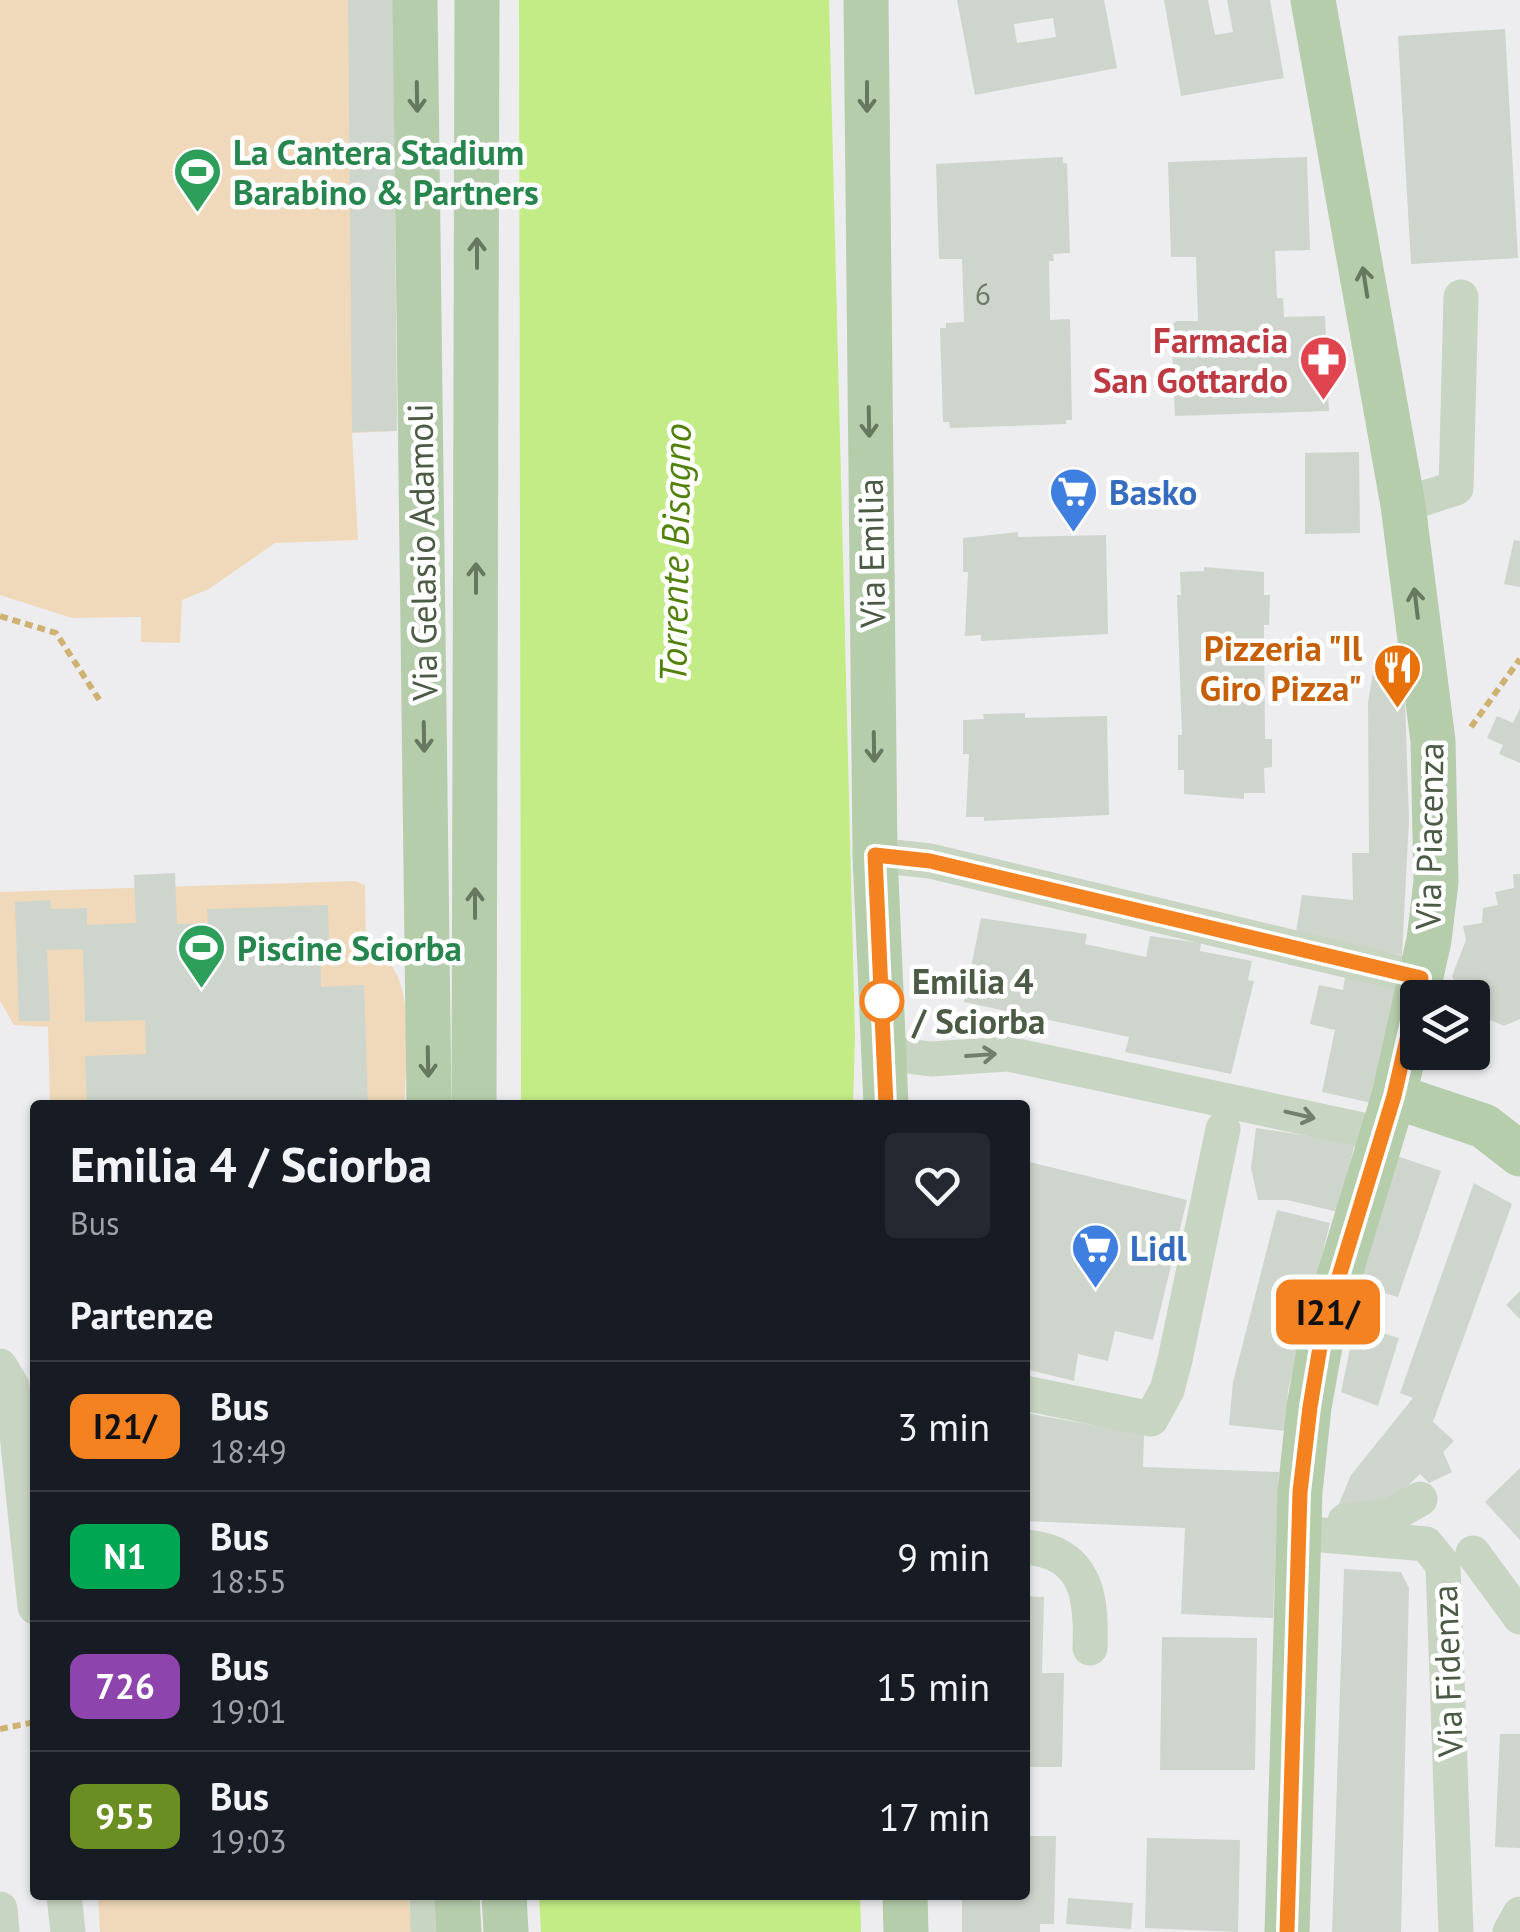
<!DOCTYPE html>
<html lang="it">
<head>
<meta charset="utf-8">
<style>
  body { margin:0; font-family:"PT Sans",sans-serif; background:#242831; color:#f1f3f6; height:100vh; display:flex; flex-direction:column; font-size:38px; white-space:nowrap }
  * { box-sizing:border-box; margin:0 }
  p { font-size:32px; color:#9ea1a6 }
  .icon { flex:none; width:55px; height:55px; fill:none; stroke:currentColor; stroke-width:2; stroke-linecap:round; stroke-linejoin:round }
  .map { position:relative; flex:1; overflow:hidden }
  .drawer { position:absolute; left:30px; top:1100px; width:1000px; height:800px; display:flex; flex-direction:column; background:#171b24; border-radius:10px; box-shadow:0 2px 8px #0004 }
  .drawer>* { flex:none }
  .badge { padding:0 20px; border-radius:15px; font-size:35px; line-height:65px }
  .tools { position:absolute; left:1400px; top:980px; display:grid; gap:20px }
  .tools a { display:grid; place-items:center; width:90px; height:90px; border-radius:10px; background:#171b24; box-shadow:0 2px 8px #0004; font-size:50px }
  .map>.badge { position:absolute; translate:-50% -50%; box-shadow:0 0 0 5px #fff }
  h2 { padding:0 40px; font-size:38px; line-height:90px }
  .round { display:grid; place-items:center; flex:none; width:105px; height:105px; border-radius:10px; background:#242831 }
  .headline { display:flex; align-items:center; justify-content:space-between; height:170px; padding:0 40px }
  h1 { font-size:48px; font-weight:700; line-height:75px }
  ul { padding:0; list-style:none }
  li { display:flex; align-items:center; gap:30px; height:130px; padding:0 40px; border-top:2px solid #363941 }
  li div { flex:1 }
  li b { display:block; font-size:38px }
  li em { font-style:normal }
  li .badge { min-width:110px; font-weight:700; text-align:center }
  .map>svg:first-child { display:block }
  .green { fill:#efd9ba }
  .water { fill:#c3ec86 }
  .building { fill:#ced5cc; fill-rule:evenodd }
  .lines { fill:none; stroke-linecap:round; stroke-linejoin:round }
  .path { stroke:#cdb272; stroke-width:6; stroke-dasharray:8 5; stroke-linecap:butt }
  .minor { stroke:#c9d5c3; stroke-width:35 }
  .major { stroke:#b6cdac; stroke-width:45 }
  .oneway { stroke:#66785f }
  .oneway2 { stroke:#72806b }
  .line-casing { stroke:#fff; stroke-width:22 }
  .line { stroke:#f58220; stroke-width:15 }
  .stop-dot { fill:#fff; stroke:#f58220; stroke-width:5 }
  .labels { text-anchor:middle; dominant-baseline:central; stroke-width:9; stroke-linejoin:round; paint-order:stroke }
  .number-label { font-size:30px; fill:#6c7a67 }
  .leisure-label { font-size:35px; font-weight:bold; fill:#27864d; stroke:#fff; text-anchor:start }
  .health-label { font-size:35px; font-weight:bold; fill:#be3a42; stroke:#fff; text-anchor:end }
  .shop-label { font-size:35px; font-weight:bold; fill:#366cbe; stroke:#fff; text-anchor:start }
  .street-label { font-size:35px; fill:#4c5b45; stroke:#fff }
  .food-label { font-size:35px; font-weight:bold; fill:#c56008; stroke:#fff; text-anchor:end }
  .stop-label { font-size:35px; font-weight:bold; fill:#4c5b45; stroke:#fff; text-anchor:start }
  .water-label { font-size:38px; font-style:italic; fill:#52820c; stroke:#fff }
</style>
</head>
<body>
<div class="map">
<svg width="1520" height="1932" viewBox="0 0 1520 1932">
  <rect width="100%" height="100%" fill="#ededf0"/>
  <g class="green">
    <polygon points="0,0 393,0 397,431 352,433 358,540 275,543 209,589 182,600 180,643 141,642 141,617 72,618 0,595"/>
    <path d="M355,881L365,885L366,949C422,961 404,1060 405,1105H50L48,1027L14,1025L0,1001V892Z"/>
    <polygon points="98,1895 408,1895 413,1932 100,1932"/>
  </g>
  <g class="water">
    <polygon points="519,0 829,0 855,1036 853,1105 521,1105"/>
    <polygon points="539,1895 860,1895 861,1932 541,1932"/>
  </g>
  <g class="building">
    <polygon points="348,0 393,0 397,431 352,432"/>
    <path d="M957,0H1104L1117,68L975,95ZM1053,18L1056,37L1017,43L1014,24Z"/>
    <polygon points="1164,0 1208,0 1215,35 1233,32 1227,0 1270,0 1284,78 1181,96"/>
    <polygon points="1505,29 1518,258 1411,264 1398,36"/>
    <polygon points="1063,157 1063,163 1067,163 1070,253 1053,254 1054,261 1049,261 1050,320 1070,319 1072,420 1066,420 1066,424 950,428 949,422 943,422 940,328 946,328 946,323 964,322 962,259 939,259 936,164"/>
    <polygon points="1307,157 1310,250 1275,251 1277,298 1283,298 1284,317 1325,316 1329,411 1175,416 1171,326 1176,321 1198,321 1196,257 1171,257 1168,162"/>
    <polygon points="1359,452 1360,533 1305,534 1305,453"/>
    <polygon points="1018,532 1018,537 1106,535 1108,634 981,641 981,635 965,636 968,572 963,572 963,538"/>
    <polygon points="1514,540 1520,541 1520,587 1504,584"/>
    <polygon points="1204,567 1264,572 1264,595 1270,595 1269,625 1264,625 1265,739 1272,739 1272,767 1264,768 1265,793 1244,793 1244,799 1184,794 1184,770 1178,770 1178,735 1182,735 1177,595 1181,595 1180,572 1204,571"/>
    <polygon points="1374,667 1394,667 1395,702 1405,702 1409,820 1402,955 1295,938 1302,895 1353,900 1352,853 1369,853 1368,702"/>
    <polygon points="1520,708 1520,763 1499,754 1503,745 1487,738 1497,716 1513,723"/>
    <polygon points="1025,713 1025,718 1107,716 1109,815 984,821 984,817 966,817 969,754 963,754 963,720 984,719 983,714"/>
    <polygon points="175,873 177,924 208,923 207,909 328,905 329,942 320,942 321,987 364,985 368,1105 87,1105 85,1056 146,1054 145,1020 85,1022 83,949 47,950 50,1021 19,1021 15,902 50,900 51,909 87,908 87,925 136,923 134,875"/>
    <polygon points="1513,874 1520,874 1520,1019 1504,1026 1472,1012 1472,998 1462,998 1452,976 1466,940 1463,926 1482,923 1483,908 1498,905 1495,892 1514,888"/>
    <polygon points="981,918 1087,934 1085,944 1146,957 1150,936 1201,943 1200,951 1252,961 1248,980 1254,981 1231,1074 1125,1052 1129,1037 964,1002"/>
    <polygon points="1345,977 1396,987 1372,1103 1322,1092 1335,1030 1310,1024 1319,985 1343,990"/>
    <polygon points="1256,1128 1355,1143 1338,1212 1287,1200 1258,1200 1251,1168"/>
    <polygon points="1394,1155 1441,1171 1398,1297 1358,1286"/>
    <polygon points="1025,1161 1187,1200 1153,1340 1115,1331 1108,1361 1078,1354 1074,1381 1025,1369"/>
    <polygon points="1474,1183 1512,1204 1433,1422 1454,1441 1443,1452 1452,1472 1429,1483 1420,1474 1389,1504 1338,1506 1351,1475 1413,1398 1400,1393"/>
    <polygon points="1277,1210 1330,1223 1288,1390 1286,1431 1229,1425 1233,1382"/>
    <polygon points="1520,1291 1520,1319 1506,1305"/>
    <polygon points="1355,1325 1399,1338 1378,1406 1341,1392"/>
    <polygon points="1025,1413 1144,1434 1143,1467 1279,1472 1273,1618 1181,1614 1185,1528 1025,1521"/>
    <polygon points="1520,1468 1520,1540 1485,1502"/>
    <polygon points="1344,1569 1401,1572 1409,1588 1401,1932 1332,1932"/>
    <polygon points="1025,1596 1044,1597 1042,1673 1064,1673 1062,1767 1025,1767"/>
    <polygon points="1162,1637 1257,1638 1255,1770 1160,1770"/>
    <polygon points="1500,1734 1520,1734 1520,1848 1495,1847"/>
    <polygon points="1025,1836 1056,1836 1054,1924 1040,1924 1040,1932 962,1932 962,1895 1025,1895"/>
    <polygon points="1147,1838 1240,1840 1238,1932 1145,1928"/>
    <polygon points="1068,1898 1133,1903 1131,1929 1066,1924"/>
  </g>
  <g class="lines">
    <g class="path">
      <polyline points="0,616 56,633 100,701"/>
      <polyline points="1471,727 1520,659"/>
      <polyline points="0,1729 35,1722"/>
    </g>
    <g class="minor">
      <polyline points="1403,505 1456,488 1461,297"/>
      <polyline points="875,855 930,861 1421,978"/>
      <polyline points="884,1053 931,1059 1008,1054 1382,1134"/>
      <polyline points="0,1366 12,1386 35,1607"/>
      <polyline points="1025,1393 1151,1419 1167,1390 1175,1360 1223,1129"/>
      <polyline points="1345,1521 1390,1516 1420,1499"/>
      <polyline points="1299,1533 1426,1544 1443,1565 1456,1932"/>
      <path d="M1025,1547C1087,1552 1092,1597 1090,1648"/>
      <polyline points="1473,1553 1520,1617"/>
      <polyline points="64,1895 68,1932"/>
      <polyline points="427,1895 428,1932"/>
      <polyline points="0,1909 2,1932"/>
      <polyline points="1510,1932 1520,1914"/>
    </g>
    <g class="major">
      <polyline points="415,0 429,1105"/>
      <polyline points="866,0 875,855 886,1105"/>
      <polyline points="1394,1096 1484,1126 1520,1154"/>
      <polyline points="474,1105 477,0"/>
      <polyline points="457,1895 459,1932"/>
      <polyline points="504,1895 506,1932"/>
      <polyline points="905,1895 906,1932"/>
      <polyline points="1287,1932 1300,1492 1309,1407 1323,1329 1394,1096 1429,940 1436,882 1433,741 1403,505 1313,0"/>
    </g>
  </g>
  <defs><path id="oneway-shaft" d="M-6 0H5M1.5-3L5.5 0L1.5 3" fill="none" stroke-width="1.6" stroke-linecap="round" stroke-linejoin="round" transform="scale(2.5)"/></defs>
  <g class="oneway">
    <use href="#oneway-shaft" transform="translate(417 97) rotate(89)"/>
    <use href="#oneway-shaft" transform="translate(867 97) rotate(90)"/>
    <use href="#oneway-shaft" transform="translate(477 253) rotate(-90)"/>
    <use href="#oneway-shaft" transform="translate(1365 282) rotate(-99)"/>
    <use href="#oneway-shaft" transform="translate(869 422) rotate(89)"/>
    <use href="#oneway-shaft" transform="translate(476 578) rotate(-90)"/>
    <use href="#oneway-shaft" transform="translate(1416 603) rotate(-97)"/>
    <use href="#oneway-shaft" transform="translate(424 737) rotate(89)"/>
    <use href="#oneway-shaft" transform="translate(874 747) rotate(89)"/>
    <use href="#oneway-shaft" transform="translate(475 903) rotate(-90)"/>
    <use href="#oneway-shaft" transform="translate(428 1062) rotate(89)"/>
  </g>
  <g class="oneway2">
    <use href="#oneway-shaft" transform="translate(981 1055) rotate(-4)"/>
    <use href="#oneway-shaft" transform="translate(1300 1115) rotate(13)"/>
  </g>
  <g class="lines">
    <defs>
      <polyline id="line" points="886,1105 875,855 930,861 1421,978 1394,1096 1323,1329 1310,1407 1300,1492 1287,1932"/>
    </defs>
    <use href="#line" class="line-casing"/>
    <use href="#line" class="line"/>
  </g>
  <defs>
    <symbol id="stadium-pin" viewBox="-11 -11 22 30"><path d="M0 17L-7.5 6A9.5 9.5 0 1 1 7.5 6Z" fill="#2e9e5b" stroke="#fff"/><path d="M0-5a6.5 5 0 1 0 0 10a6.5 5 0 1 0 0-10ZM-3.5-1.8h7v3.6h-7Z" fill="#fff"/></symbol>
    <symbol id="pharmacy-pin" viewBox="-11 -11 22 30"><path d="M0 17L-7.5 6A9.5 9.5 0 1 1 7.5 6Z" fill="#e0444e" stroke="#fff"/><path d="M-2-6h4v4h4v4h-4v4h-4v-4h-4v-4h4Z" fill="#fff"/></symbol>
    <symbol id="supermarket-pin" viewBox="-11 -11 22 30"><path d="M0 17L-7.5 6A9.5 9.5 0 1 1 7.5 6Z" fill="#3f7fe0" stroke="#fff"/><path d="M-6-5.5h2.5l.6 2H6L4.5 2H-2.5L-4.4-4H-6ZM-1.5 3.2a1.3 1.3 0 1 0 .1 0ZM3 3.2a1.3 1.3 0 1 0 .1 0Z" fill="#fff"/></symbol>
    <symbol id="restaurant-pin" viewBox="-11 -11 22 30"><path d="M0 17L-7.5 6A9.5 9.5 0 1 1 7.5 6Z" fill="#e8710a" stroke="#fff"/><path d="M-5-6h1v4h1v-4h1v4h1v-4h1v5L-1.5 .5V6h-2V.5L-5-1ZM5-6V6H3V1.5H1.5Q1.5-4 5-6Z" fill="#fff"/></symbol>
  </defs>
  <g fill-rule="evenodd">
    <use href="#stadium-pin" x="170" y="144" width="55" height="75"/>
    <use href="#pharmacy-pin" x="1296" y="332" width="55" height="75"/>
    <use href="#supermarket-pin" x="1046" y="464" width="55" height="75"/>
    <use href="#restaurant-pin" x="1370" y="640" width="55" height="75"/>
    <use href="#stadium-pin" x="174" y="920" width="55" height="75"/>
    <use href="#supermarket-pin" x="1068" y="1220" width="55" height="75"/>
  </g>
  <circle class="stop-dot" cx="882" cy="1001" r="20"/>
  <g class="labels">
    <g class="number-label">
      <text x="983" y="293">6</text>
    </g>
    <g class="leisure-label">
      <text x="233" y="152">La Cantera Stadium<tspan x="233" dy="40">Barabino &amp; Partners</tspan></text>
      <text x="237" y="948">Piscine Sciorba</text>
    </g>
    <g class="health-label">
      <text x="1288" y="340">Farmacia<tspan x="1288" dy="40">San Gottardo</tspan></text>
    </g>
    <g class="shop-label">
      <text x="1109" y="492">Basko</text>
      <text x="1130" y="1248">Lidl</text>
    </g>
    <g class="street-label">
      <text transform="translate(422 552) rotate(-91)">Via Gelasio Adamoli</text>
      <text transform="translate(871 553) rotate(-91)">Via Emilia</text>
      <text transform="translate(1429 836) rotate(-89)">Via Piacenza</text>
      <text transform="translate(1447 1671) rotate(-92)">Via Fidenza</text>
    </g>
    <g class="food-label">
      <text x="1362" y="648">Pizzeria "Il<tspan x="1362" dy="40">Giro Pizza"</tspan></text>
    </g>
    <g class="stop-label">
      <text x="912" y="981">Emilia 4<tspan x="912" dy="40">/ Sciorba</tspan></text>
    </g>
    <g class="water-label">
      <text transform="translate(674 553) rotate(-89)">Torrente Bisagno</text>
    </g>
  </g>
</svg>
<div class="tools">
<a><svg class="icon" aria-label="layers" viewBox="0 0 24 24"><path d="M12 4l9 5-9 5-9-5zM3 14l9 5 9-5"/></svg></a>
</div>
<b class="badge" style="left:1328px;top:1312px;background:#f58220;color:#111">I21/</b>
<section class="drawer">
<div class="headline"><div><h1>Emilia 4 / Sciorba</h1><p>Bus</p></div><a class="round"><svg class="icon" aria-label="heart" viewBox="0 0 24 24"><path d="M12 20l-8-8c-3-5 5-10 8-4 3-6 11-1 8 4z"/></svg></a></div>
<h2>Partenze</h2>
<ul>
<li><span class="badge" style="background:#f58220;color:#111">I21/</span><div><b>Bus</b><p>18:49</p></div><em>3 min</em></li>
<li><span class="badge" style="background:#00a651;color:#fff">N1</span><div><b>Bus</b><p>18:55</p></div><em>9 min</em></li>
<li><span class="badge" style="background:#8e44ad;color:#fff">726</span><div><b>Bus</b><p>19:01</p></div><em>15 min</em></li>
<li><span class="badge" style="background:#6b8e23;color:#fff">955</span><div><b>Bus</b><p>19:03</p></div><em>17 min</em></li>
</ul>
</section>
</div>
</body>
</html>
